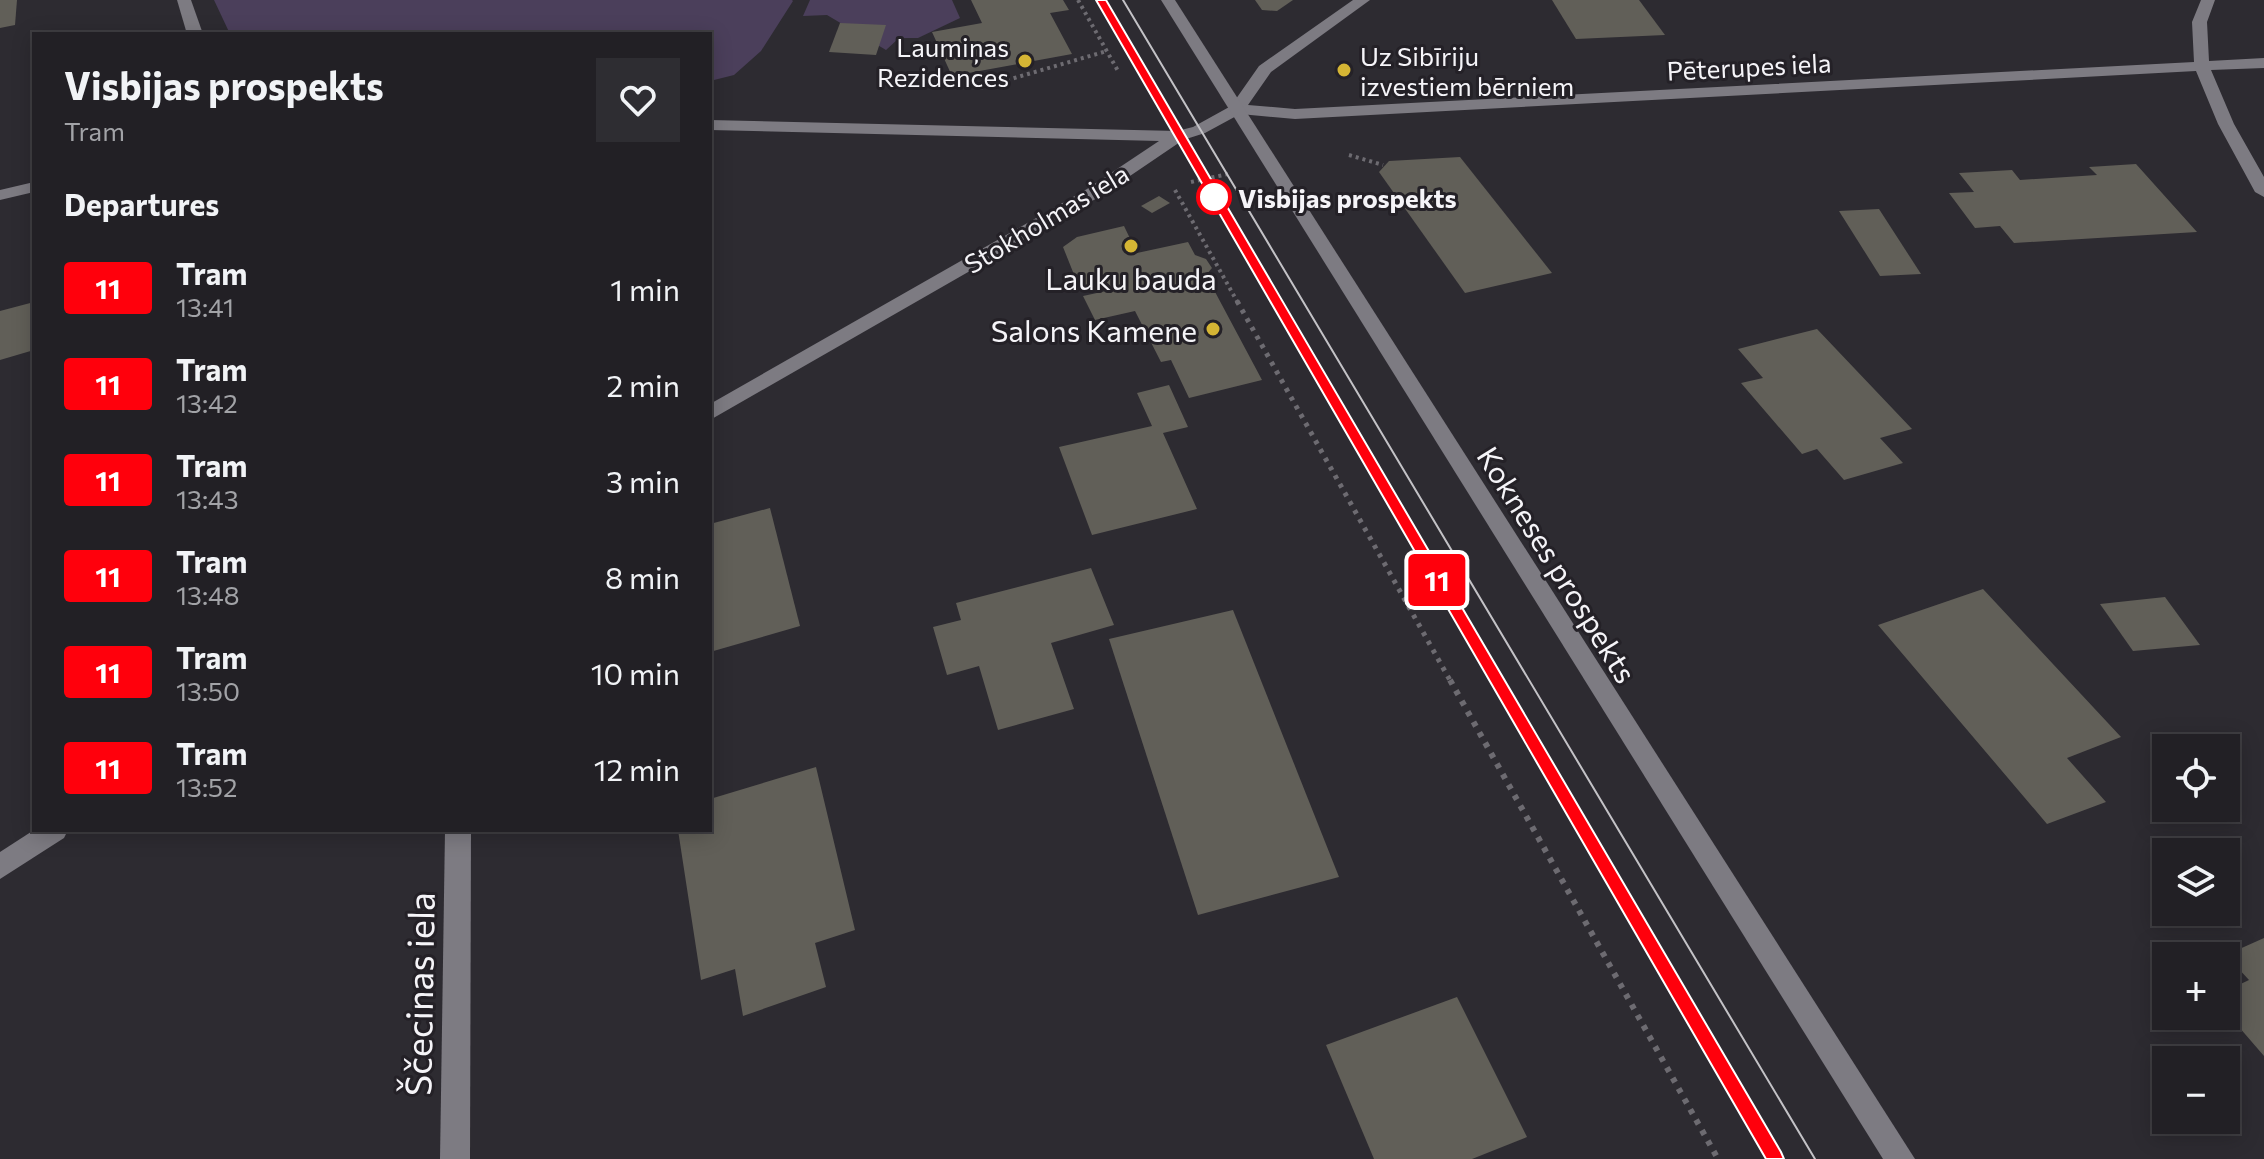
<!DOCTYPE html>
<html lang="en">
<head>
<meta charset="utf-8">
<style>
  body { margin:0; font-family:Commissioner,sans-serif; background:#2e2d32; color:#f1f3f6; height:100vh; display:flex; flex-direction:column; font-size:30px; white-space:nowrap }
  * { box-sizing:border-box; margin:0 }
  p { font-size:26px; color:#a2a3a7 }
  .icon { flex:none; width:44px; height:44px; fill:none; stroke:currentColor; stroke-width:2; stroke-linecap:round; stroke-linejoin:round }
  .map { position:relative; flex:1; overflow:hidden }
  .panel { position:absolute; left:32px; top:32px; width:680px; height:800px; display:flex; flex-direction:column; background:#222025; border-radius:0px; box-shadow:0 4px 20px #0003,0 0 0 2px #3f3e42 }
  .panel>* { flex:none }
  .badge { padding:0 16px; border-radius:6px; font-size:28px; line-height:52px }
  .fabs { position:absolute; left:2152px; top:734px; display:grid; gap:16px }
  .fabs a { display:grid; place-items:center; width:88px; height:88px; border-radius:0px; background:#222025; box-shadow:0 4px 20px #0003,0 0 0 2px #3f3e42; font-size:40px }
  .map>.badge { position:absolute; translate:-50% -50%; box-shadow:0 0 0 4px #fff }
  h2 { padding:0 32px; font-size:30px; line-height:72px }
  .round { display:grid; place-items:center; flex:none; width:84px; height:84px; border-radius:0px; background:#2e2d32 }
  .overview { display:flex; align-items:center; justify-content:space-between; height:136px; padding:0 32px }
  h1 { font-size:38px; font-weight:700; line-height:60px }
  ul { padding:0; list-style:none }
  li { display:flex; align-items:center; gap:24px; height:96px; padding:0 32px }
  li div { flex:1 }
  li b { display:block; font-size:30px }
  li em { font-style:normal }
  li .badge { min-width:88px; font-weight:700; text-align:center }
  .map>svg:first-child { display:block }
  .green { fill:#4b3f5b }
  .building { fill:#615f58 }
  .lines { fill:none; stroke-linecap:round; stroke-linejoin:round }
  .path-far2 { stroke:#6d6b71; stroke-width:4; stroke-dasharray:3 4; stroke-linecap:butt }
  .path-far1 { stroke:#6d6b71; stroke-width:5; stroke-dasharray:4 6; stroke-linecap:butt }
  .path { stroke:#6d6b71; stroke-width:6; stroke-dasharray:5 7; stroke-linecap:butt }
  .minor { fill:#7d7b82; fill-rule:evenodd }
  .tertiary { fill:#7d7b82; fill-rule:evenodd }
  .tram { stroke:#c3c2c6; stroke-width:2 }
  .line { fill:#ff000c; stroke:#fff; stroke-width:2 }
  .poi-dot { fill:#d5b534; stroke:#242127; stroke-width:3 }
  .stop-dot { fill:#fff; stroke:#ff000c; stroke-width:4 }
  .labels { text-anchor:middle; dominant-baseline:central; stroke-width:6; stroke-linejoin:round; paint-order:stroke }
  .far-poi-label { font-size:26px; fill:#f5f4f8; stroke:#242127; text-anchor:end }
  .far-street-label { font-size:26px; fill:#f5f4f8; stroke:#242127 }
  .far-stop-label { font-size:26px; font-weight:bold; fill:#f5f4f8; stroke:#242127; text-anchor:start }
  .poi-label { font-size:30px; fill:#f5f4f8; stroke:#242127 }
  .street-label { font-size:30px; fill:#f5f4f8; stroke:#242127 }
  .near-street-label { font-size:36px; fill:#f5f4f8; stroke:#242127 }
</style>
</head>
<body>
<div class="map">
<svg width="2264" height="1159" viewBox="0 0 2264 1159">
  <rect width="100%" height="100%" fill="#2d2b31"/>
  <g class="green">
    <polygon points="214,0 792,0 793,1 761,51 734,75 710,81 710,34 230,34"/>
    <polygon points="810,0 952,0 960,18 918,38 899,38 886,50 827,15 803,16"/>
  </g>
  <g class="building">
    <polygon points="0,0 17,0 15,25 0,28"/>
    <polygon points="971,0 1063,0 1069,10 1050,13 1072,54 952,76 932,32 982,23"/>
    <polygon points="1255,0 1293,0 1277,11 1262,10"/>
    <polygon points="1552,0 1639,0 1665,35 1576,39"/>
    <polygon points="840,23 886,25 876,55 829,52"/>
    <polygon points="1460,157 1552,273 1465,293 1379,172 1389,161"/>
    <polygon points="2136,164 2197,232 2014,243 2000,226 1975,228 1949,193 1974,192 1959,173 2012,170 2020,180 2097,175 2089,167"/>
    <polygon points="1159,196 1170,203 1152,213 1141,206"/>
    <polygon points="1879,209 1921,274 1880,276 1839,211"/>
    <polygon points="1124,226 1137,253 1188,242 1195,255 1206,259 1212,268 1206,275 1262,380 1189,398 1171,360 1161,362 1135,311 1095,320 1083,296 1106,291 1103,282 1079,287 1063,247 1077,237"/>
    <polygon points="34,302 34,350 0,360 0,311"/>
    <polygon points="1817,329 1912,429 1880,438 1903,463 1844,480 1817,449 1802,454 1741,383 1763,378 1738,349"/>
    <polygon points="1169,385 1188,427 1163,433 1197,509 1092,535 1059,447 1152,426 1137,393"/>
    <polygon points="770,508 800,626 710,652 710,524"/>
    <polygon points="1091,568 1114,625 1051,643 1074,709 998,730 979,666 947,675 933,627 961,620 956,603"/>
    <polygon points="1983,589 2121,737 2067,758 2106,802 2047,824 1878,625"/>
    <polygon points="2165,597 2200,645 2133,651 2100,604"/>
    <polygon points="1233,610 1339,877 1198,915 1109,639"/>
    <polygon points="816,767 855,930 815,943 826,987 743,1016 735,969 701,980 678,830 710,830 710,799"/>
    <polygon points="2264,938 2264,1056 2226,1012 2226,991 2249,980 2226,955"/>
    <polygon points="1457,997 1527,1137 1472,1159 1374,1159 1326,1045"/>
  </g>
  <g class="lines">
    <g class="path-far2">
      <polyline points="1078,0 1118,71"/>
      <polyline points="980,88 1107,51"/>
      <polyline points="1349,155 1383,165"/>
      <polyline points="1191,182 1228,174"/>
      <polyline points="1175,190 1238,303"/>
    </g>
    <polyline class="path-far1" points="1237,301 1451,682"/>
    <polyline class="path" points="1450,680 1718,1159"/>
    <g class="minor">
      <polygon points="177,0 191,0 203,34 187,34"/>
      <polygon points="1353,0 1370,0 1271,72 1248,105 1295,109 2194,62 2192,22 2201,0 2215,0 2207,22 2209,61 2264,58 2264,68 2211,70 2234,124 2264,177 2264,197 2255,192 2218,124 2196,71 1295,119 1240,114 1205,133 1183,140 1099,197 710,420 710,404 1087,189 1159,141 710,130 710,120 1177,131 1193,127 1231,106 1259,66"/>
      <polygon points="34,182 34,192 0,200 0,190"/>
      <polygon points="34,830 68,830 64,838 0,879 0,852"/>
      <polygon points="445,830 471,830 470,1159 440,1159"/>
    </g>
    <polygon class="tertiary" points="1161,0 1175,0 1915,1159 1883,1159"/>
    <g class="tram">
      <polyline points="1101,0 1177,136 1774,1159"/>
      <polyline points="1123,0 1815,1159"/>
    </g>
  </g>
  <polygon class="line" points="1096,0 1106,0 1781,1152 1784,1159 1766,1159"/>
  <g class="poi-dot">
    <circle cx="1025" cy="61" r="8"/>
    <circle cx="1344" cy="70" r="8"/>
    <circle cx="1131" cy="246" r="8"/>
    <circle cx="1213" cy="329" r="8"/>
  </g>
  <circle class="stop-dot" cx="1214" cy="197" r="16"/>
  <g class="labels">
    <g class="far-poi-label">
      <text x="1009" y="46">Laumiņas<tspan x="1009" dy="30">Rezidences</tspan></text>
      <text x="1360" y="55" text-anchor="start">Uz Sibīriju<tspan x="1360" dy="30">izvestiem bērniem</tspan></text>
    </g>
    <g class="far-street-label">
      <text transform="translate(1749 66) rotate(-3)">Pēterupes iela</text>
      <text transform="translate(1046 218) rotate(-31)">Stokholmas iela</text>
    </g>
    <g class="far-stop-label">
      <text x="1238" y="197">Visbijas prospekts</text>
    </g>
    <g class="poi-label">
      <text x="1131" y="277">Lauku bauda</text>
      <text x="1197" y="329" text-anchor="end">Salons Kamene</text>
    </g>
    <g class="street-label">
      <text transform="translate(1558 564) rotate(58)">Kokneses prospekts</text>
    </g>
    <g class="near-street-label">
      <text transform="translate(418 994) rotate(-89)">Ščecinas iela</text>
    </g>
  </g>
</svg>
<div class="fabs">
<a><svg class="icon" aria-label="locate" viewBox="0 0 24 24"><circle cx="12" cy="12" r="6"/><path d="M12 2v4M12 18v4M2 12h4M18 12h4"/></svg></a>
<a><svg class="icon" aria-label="layers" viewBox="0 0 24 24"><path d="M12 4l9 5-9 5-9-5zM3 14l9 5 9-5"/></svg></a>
<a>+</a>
<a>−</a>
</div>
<b class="badge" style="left:1437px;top:580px;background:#ff000c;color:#fff">11</b>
<section class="panel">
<div class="overview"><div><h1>Visbijas prospekts</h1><p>Tram</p></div><a class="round"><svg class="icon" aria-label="heart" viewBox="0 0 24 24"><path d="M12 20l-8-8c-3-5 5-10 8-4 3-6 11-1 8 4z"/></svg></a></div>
<h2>Departures</h2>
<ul>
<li><span class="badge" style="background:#ff000c;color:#fff">11</span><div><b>Tram</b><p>13:41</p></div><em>1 min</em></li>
<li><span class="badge" style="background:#ff000c;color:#fff">11</span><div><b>Tram</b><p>13:42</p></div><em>2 min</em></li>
<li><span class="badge" style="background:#ff000c;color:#fff">11</span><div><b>Tram</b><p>13:43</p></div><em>3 min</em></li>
<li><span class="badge" style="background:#ff000c;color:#fff">11</span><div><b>Tram</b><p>13:48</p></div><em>8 min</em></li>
<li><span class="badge" style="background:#ff000c;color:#fff">11</span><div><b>Tram</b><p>13:50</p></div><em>10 min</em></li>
<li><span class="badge" style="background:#ff000c;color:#fff">11</span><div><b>Tram</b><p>13:52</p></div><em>12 min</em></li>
</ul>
</section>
</div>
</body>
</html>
